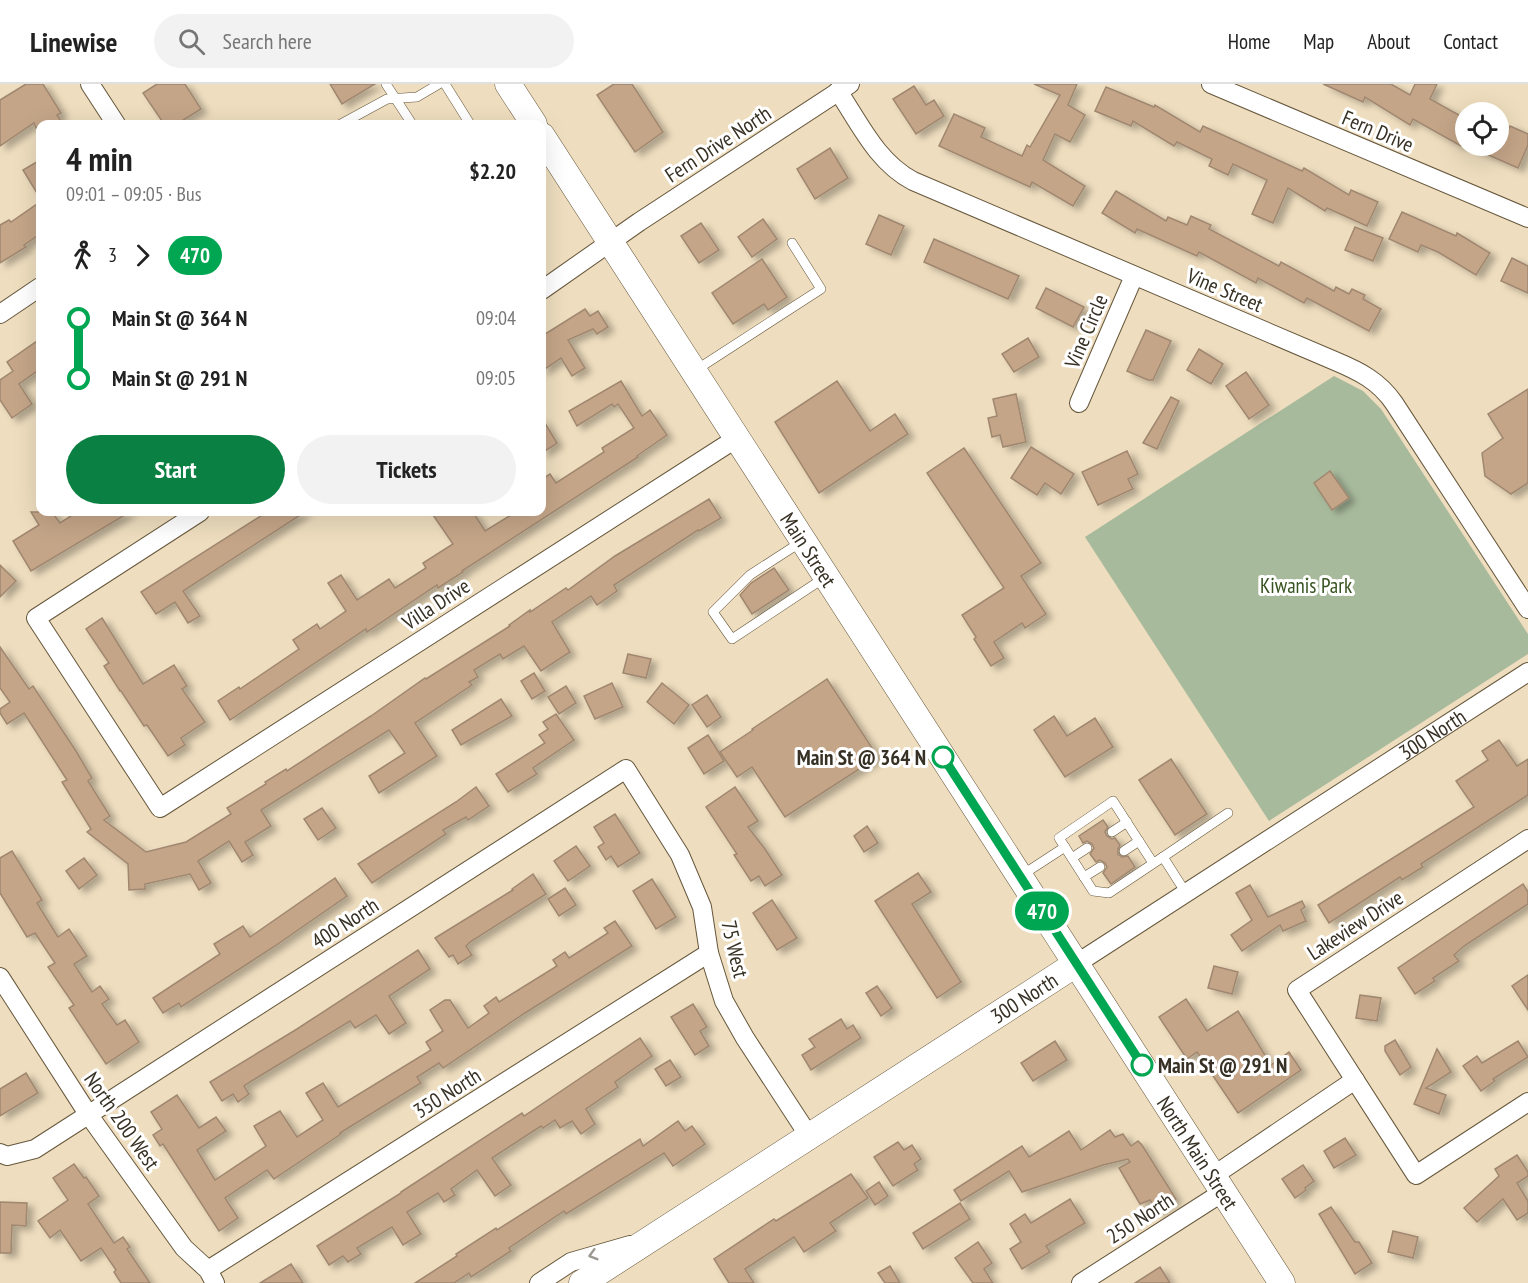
<!DOCTYPE html>
<html lang="en">
<head>
<meta charset="utf-8">
<style>
  body { margin:0; font-family:"PT Sans Narrow",sans-serif; background:#f2f2f2; color:#222; height:100vh; display:flex; flex-direction:column; font-size:22px; white-space:nowrap }
  * { box-sizing:border-box; margin:0 }
  p { font-size:20px; color:#767676 }
  .icon { flex:none; width:33px; height:33px; fill:none; stroke:currentColor; stroke-width:2; stroke-linecap:round; stroke-linejoin:round }
  .map { position:relative; flex:1; overflow:hidden }
  .sheet { position:absolute; left:36px; top:36px; width:510px; height:396px; display:flex; flex-direction:column; background:#fff; border-radius:12px; box-shadow:0 6px 24px #0002 }
  .sheet>* { flex:none }
  .badge { padding:0 12px; border-radius:20px; font-size:21px; line-height:39px }
  .buttons { position:absolute; left:1455px; top:18px; display:grid; gap:12px }
  .buttons a { display:grid; place-items:center; width:54px; height:54px; border-radius:50%; background:#fff; box-shadow:0 6px 24px #0002; font-size:30px }
  .map>.badge { position:absolute; translate:-50% -50%; box-shadow:0 0 0 3px #fff }
  .legs { display:flex; align-items:center; gap:9px; height:66px; padding:0 30px; font-size:20px }
  .legs p { margin-inline-start:auto }
  .headline { display:flex; align-items:center; justify-content:space-between; height:102px; padding:0 30px }
  h1 { font-size:33px; font-weight:600; line-height:45px }
  .button { display:flex; gap:12px; margin-top:auto; padding:12px 30px }
  .button a { flex:1; height:69px; border-radius:36px; background:#0b8043; color:#fff; font-size:24px; font-weight:600; line-height:69px; text-align:center }
  .button a+a { background:#f2f2f2; color:#222 }
  ul { padding:0 30px; list-style:none }
  li { display:flex; align-items:center; gap:21px; height:60px; font-size:22px }
  li i { display:grid; place-items:center; width:9px; height:100%; margin:0 8px; background:currentColor }
  li i::after { content:''; width:15px; height:15px; margin:-8px; border:4px solid; border-radius:50%; background:#fff }
  li p { margin-inline-start:auto }
  li:first-child i { background:linear-gradient(#0000 50%,currentColor 0) }
  li:last-child i { background:linear-gradient(currentColor 50%,#0000 0) }
  header { display:flex; align-items:center; gap:36px; box-sizing:border-box; height:84px; padding:0 30px; background:#fff; border-bottom:2px solid #e0e0e0 }
  header strong { font-size:28px }
  nav { display:flex; gap:33px; margin-inline-start:auto; font-size:21px }
  .search { width:420px; height:54px; background:#f2f2f2; display:flex; align-items:center; gap:15px; box-sizing:border-box; padding:0 21px; border-radius:33px; color:#767676; font-size:22px }
  .map>svg:first-child { display:block }
  .green { fill:#a8ba9c }
  .building { fill:#c4a588; stroke:#a08770; stroke-width:1.5; filter:url(#shadow) }
  .lines { fill:none; stroke-linecap:round; stroke-linejoin:round }
  .lane-casing { stroke:#66573c; stroke-width:10 }
  .street-casing { stroke:#66573c; stroke-width:20 }
  .secondary-casing { stroke:#66573c; stroke-width:27 }
  .lane { stroke:#fff; stroke-width:9 }
  .street { stroke:#fff; stroke-width:18 }
  .secondary { stroke:#fff; stroke-width:26 }
  .oneway { stroke:#9b9892 }
  .line-1-casing { stroke:#fff; stroke-width:14 }
  .line-1 { stroke:#00a651; stroke-width:9 }
  .stop-1-dot { fill:#fff; stroke:#00a651; stroke-width:3 }
  .labels { text-anchor:middle; dominant-baseline:central; stroke-width:6; stroke-linejoin:round; paint-order:stroke }
  .street-label { font-size:21px; fill:#373024; stroke:#fff }
  .park-label { font-size:21px; fill:#375320; stroke:#fff }
  .stop-label { font-size:21px; font-weight:bold; fill:#373024; stroke:#fff; text-anchor:end }
</style>
</head>
<body>
<header>
<strong>Linewise</strong>
<div class="search"><svg class="icon" aria-label="search" viewBox="0 0 24 24"><circle cx="10" cy="10" r="6"/><path d="M15 15l6 6"/></svg>Search here</div>
<nav><a>Home</a><a>Map</a><a>About</a><a>Contact</a></nav>
</header>
<div class="map">
<svg width="1528" height="1199" viewBox="0 0 1528 1199">
  <defs>
    <filter id="shadow"><feDropShadow dx="6" dy="4" stdDeviation="3" flood-color="#0004"/></filter>
  </defs>
  <rect width="100%" height="100%" fill="#eeddbe"/>
  <polygon class="green" points="1334,292 1363,307 1381,325 1528,550 1528,570 1269,737 1085,453"/>
  <g class="building">
    <polygon points="26,0 43,0 61,29 57,31 63,40 40,40 36,44 34,39 0,62 0,16"/>
    <polygon points="157,0 185,0 201,25 177,40 164,40 143,9"/>
    <polygon points="330,0 375,0 342,20"/>
    <polygon points="614,0 632,0 663,48 635,68 597,11"/>
    <polygon points="1034,0 1077,0 1068,21 1085,31 1070,58 1055,50 1043,76 1085,102 1073,122 1032,98 1030,103 939,62 954,30 985,44 981,53 1022,72 1027,61 1030,63 1060,11"/>
    <polygon points="1323,0 1391,0 1410,11 1415,0 1437,0 1430,15 1466,35 1466,53 1461,62 1413,35 1410,41 1365,13 1363,18"/>
    <polygon points="914,2 926,21 934,16 944,32 916,50 893,15"/>
    <polygon points="1106,3 1154,23 1155,21 1200,48 1203,42 1302,87 1304,84 1349,111 1351,106 1378,118 1367,142 1327,124 1325,127 1288,104 1273,139 1252,130 1267,96 1233,80 1228,91 1209,82 1212,75 1177,58 1174,62 1133,37 1131,42 1095,27"/>
    <polygon points="1510,42 1528,50 1528,61 1518,84 1468,62 1498,62 1498,47 1506,51"/>
    <polygon points="830,64 848,94 815,115 797,85"/>
    <polygon points="40,76 40,114 23,86"/>
    <polygon points="1116,107 1166,137 1168,133 1187,141 1191,132 1211,141 1209,145 1279,182 1281,178 1334,207 1336,203 1349,210 1352,205 1365,211 1363,215 1381,225 1369,247 1307,214 1304,219 1258,194 1256,199 1199,168 1197,172 1137,145 1135,149 1102,129"/>
    <polygon points="40,118 40,150 24,161 26,163 0,179 0,141 9,136 11,138"/>
    <polygon points="1402,128 1456,152 1457,149 1490,169 1476,191 1438,168 1421,161 1418,168 1389,155"/>
    <polygon points="879,131 904,142 891,171 866,160"/>
    <polygon points="763,135 777,155 752,173 738,153"/>
    <polygon points="701,139 719,166 699,179 681,152"/>
    <polygon points="1355,143 1383,154 1373,177 1345,166"/>
    <polygon points="934,155 1019,192 1008,215 924,178"/>
    <polygon points="1512,174 1528,182 1528,209 1501,197"/>
    <polygon points="762,175 787,213 768,226 764,220 733,240 712,209"/>
    <polygon points="1046,204 1084,223 1073,243 1036,224"/>
    <polygon points="585,225 590,232 598,227 608,243 597,250 593,245 568,256 585,284 572,292 561,274 542,287 542,252"/>
    <polygon points="1146,246 1171,257 1153,296 1148,296 1127,287"/>
    <polygon points="1028,254 1039,273 1014,288 1002,270"/>
    <polygon points="40,255 40,285 19,300 32,320 12,334 0,316 0,296 13,287 7,278"/>
    <polygon points="1199,265 1223,280 1211,300 1187,286"/>
    <polygon points="1246,288 1269,321 1249,335 1226,302"/>
    <polygon points="621,297 642,332 650,326 667,351 637,372 638,373 462,487 463,488 438,504 437,501 367,548 366,545 230,636 218,617 239,603 240,605 299,565 293,556 317,540 320,545 346,527 328,499 341,491 357,516 389,495 395,504 426,484 423,479 453,460 431,428 473,428 485,447 516,428 542,428 542,395 550,390 556,399 604,368 602,364 634,344 618,320 614,323 612,320 577,342 569,327"/>
    <polygon points="837,297 870,347 895,330 908,350 819,409 775,338"/>
    <polygon points="1528,305 1528,399 1511,410 1485,392 1482,369 1503,354 1488,330"/>
    <polygon points="1016,310 1026,358 1003,363 1000,351 992,353 988,334 997,332 993,315"/>
    <polygon points="1171,313 1179,317 1157,365 1143,359"/>
    <polygon points="542,334 557,359 542,369"/>
    <polygon points="1031,363 1074,390 1061,410 1045,399 1037,411 1011,394"/>
    <polygon points="964,364 1041,479 1021,492 1046,530 1025,544 1022,539 994,558 1004,574 991,582 974,555 976,553 962,531 1004,504 927,389"/>
    <polygon points="1127,367 1138,390 1128,395 1133,405 1098,421 1082,388"/>
    <polygon points="1330,387 1349,414 1332,426 1314,399"/>
    <polygon points="709,415 721,434 699,447 698,446 614,501 617,507 597,521 591,512 552,538 570,568 541,587 524,562 503,575 500,570 474,586 478,593 469,598 472,601 415,639 437,672 379,709 369,692 405,669 389,646 261,726 271,742 245,758 253,771 242,778 229,757 198,777 211,799 199,806 190,790 145,800 145,805 129,806 128,780 87,748 91,745 62,698 67,696 24,629 7,640 0,629 0,625 10,618 0,604 0,563 29,605 33,602 76,667 92,694 88,697 110,732 104,736 146,768 186,758 231,730 227,724 266,700 265,698 286,685 287,687 371,632 425,594 426,595 510,542 509,541 530,526 530,528 566,504 568,506 615,472"/>
    <polygon points="31,428 52,428 60,439 77,428 130,428 31,487 13,457 39,441"/>
    <polygon points="267,428 305,428 183,507 200,532 188,539 175,518 156,530 141,508"/>
    <polygon points="0,481 16,497 0,513"/>
    <polygon points="774,484 789,506 752,530 740,511 751,499"/>
    <polygon points="102,534 143,600 174,581 187,602 182,605 205,638 181,654 185,661 168,672 147,641 144,642 121,607 120,607 104,582 109,579 86,545"/>
    <polygon points="628,570 651,575 646,594 623,589"/>
    <polygon points="534,589 545,607 532,615 521,597"/>
    <polygon points="827,595 878,673 785,733 752,683 737,693 720,668 753,646 752,645"/>
    <polygon points="612,599 623,623 595,635 584,612"/>
    <polygon points="662,599 689,621 674,640 647,618"/>
    <polygon points="566,602 576,619 559,630 548,613"/>
    <polygon points="707,611 721,633 707,643 692,621"/>
    <polygon points="501,615 512,632 461,661 452,646"/>
    <polygon points="556,630 574,656 533,684 537,690 508,708 496,690 545,659 539,651 548,645 543,638"/>
    <polygon points="1054,632 1067,652 1095,634 1113,663 1065,693 1034,646"/>
    <polygon points="708,651 724,677 704,690 688,664"/>
    <polygon points="1499,656 1517,682 1528,675 1528,711 1421,780 1423,783 1402,796 1400,793 1329,839 1318,821 1474,723 1456,697 1488,676 1482,667"/>
    <polygon points="1171,675 1207,730 1175,751 1139,696"/>
    <polygon points="476,703 489,722 468,736 466,733 443,746 446,750 372,799 358,780 456,718"/>
    <polygon points="735,703 758,737 748,743 765,765 782,791 765,802 759,792 751,797 734,771 737,770 706,723"/>
    <polygon points="322,724 336,744 318,756 304,735"/>
    <polygon points="615,730 640,769 618,783 611,772 606,776 598,763 604,759 594,743"/>
    <polygon points="1103,736 1108,743 1105,748 1107,752 1112,755 1115,754 1120,761 1118,765 1118,770 1122,773 1128,772 1135,783 1111,800 1103,789 1107,783 1105,779 1100,776 1096,778 1090,770 1094,764 1092,760 1087,757 1083,759 1079,752"/>
    <polygon points="867,742 878,759 864,768 854,752"/>
    <polygon points="576,762 590,782 568,797 554,777"/>
    <polygon points="12,767 42,816 37,819 58,853 69,845 87,872 74,880 92,908 100,902 109,915 102,920 117,941 125,936 139,958 106,980 69,924 74,921 48,883 55,879 35,849 27,853 0,809 0,774"/>
    <polygon points="84,774 97,791 79,805 66,787"/>
    <polygon points="918,789 931,808 912,820 961,898 937,914 875,817"/>
    <polygon points="533,790 546,810 470,858 466,862 472,871 458,880 453,871 449,873 435,854 513,806 512,805"/>
    <polygon points="335,794 347,812 275,862 181,923 179,919 163,929 153,914 220,870 214,860 243,842 250,853"/>
    <polygon points="652,795 676,833 656,845 633,807"/>
    <polygon points="1523,800 1528,808 1528,820 1464,862 1454,871 1459,877 1433,894 1435,897 1415,910 1398,884"/>
    <polygon points="1250,801 1268,833 1302,817 1305,823 1301,826 1306,837 1283,847 1280,841 1242,867 1231,851 1252,836 1236,809"/>
    <polygon points="565,804 576,821 559,832 548,815"/>
    <polygon points="772,816 797,854 777,866 753,829"/>
    <polygon points="615,837 632,862 525,929 443,984 439,979 417,993 421,999 340,1049 341,1050 274,1095 267,1086 225,1114 238,1134 219,1147 163,1060 160,1062 153,1051 162,1045 151,1028 177,1011 199,1044 216,1033 226,1047 197,1066 215,1096 266,1062 254,1042 280,1027 297,1053 323,1036 306,1009 323,999 338,1023 431,966 426,958 443,947 430,926 445,916 450,916 468,944 489,929 484,922 496,913 499,918 557,882 553,876 565,868 569,874 608,849 604,844"/>
    <polygon points="418,866 430,885 389,912 406,939 389,950 376,931 355,944 350,937 250,998 244,1002 249,1010 238,1018 233,1010 222,1017 210,998 297,945"/>
    <polygon points="1214,882 1238,888 1232,910 1208,904"/>
    <polygon points="1528,891 1528,926 1512,902"/>
    <polygon points="877,902 892,924 881,932 866,909"/>
    <polygon points="1360,911 1381,914 1377,937 1356,934"/>
    <polygon points="1186,915 1207,947 1238,927 1271,981 1289,968 1301,986 1238,1029 1197,968 1187,975 1159,933"/>
    <polygon points="693,920 707,943 700,947 709,962 695,971 671,933"/>
    <polygon points="841,935 847,945 853,941 861,954 811,986 802,971 815,963 809,955"/>
    <polygon points="640,954 652,972 615,998 618,1003 586,1025 595,1040 581,1050 572,1037 560,1044 555,1036 543,1044 541,1042 492,1074 511,1101 495,1112 477,1086 451,1105 455,1111 444,1118 438,1109 407,1128 421,1150 403,1161 392,1143 357,1164 361,1170 348,1178 343,1172 329,1181 317,1162 401,1109 401,1108 522,1029 524,1032"/>
    <polygon points="1395,956 1411,983 1400,991 1385,967 1385,962"/>
    <polygon points="1055,957 1067,976 1033,997 1021,979"/>
    <polygon points="1518,957 1528,973 1493,995 1495,997 1481,1007 1463,982 1477,972 1482,979"/>
    <polygon points="1437,965 1451,988 1426,1004 1446,1011 1439,1030 1414,1020"/>
    <polygon points="670,976 681,993 666,1002 655,985"/>
    <polygon points="26,989 38,1009 0,1032 0,1005"/>
    <polygon points="678,1037 685,1047 692,1042 705,1060 673,1082 664,1069 566,1130 564,1127 509,1164 511,1167 471,1193 469,1189 454,1199 415,1199 457,1172 456,1170 496,1144 497,1146 640,1055 643,1062"/>
    <polygon points="1110,1046 1115,1053 1123,1050 1131,1062 1138,1057 1142,1061 1176,1115 1157,1128 1150,1116 1140,1120 1119,1084 1130,1078 1128,1075 1103,1081 1022,1108 1009,1087 961,1117 954,1106 1022,1062 1029,1073 1069,1047 1081,1066"/>
    <polygon points="1345,1054 1356,1071 1334,1084 1324,1067"/>
    <polygon points="898,1058 904,1066 912,1061 921,1075 914,1080 918,1086 893,1102 874,1073"/>
    <polygon points="1517,1071 1528,1088 1528,1092 1517,1099 1528,1117 1528,1129 1517,1136 1503,1115 1477,1138 1464,1124 1499,1092 1495,1085"/>
    <polygon points="74,1080 84,1094 86,1093 99,1112 88,1120 114,1159 123,1153 130,1163 127,1165 150,1199 121,1199 114,1188 116,1186 101,1164 81,1177 60,1146 50,1154 38,1137 68,1116 53,1094"/>
    <polygon points="1303,1081 1314,1097 1305,1104 1306,1106 1295,1114 1282,1095"/>
    <polygon points="851,1090 868,1114 830,1139 836,1147 804,1168 794,1153 745,1185 754,1199 729,1199 714,1175 774,1135 776,1137"/>
    <polygon points="879,1098 888,1112 875,1121 866,1107"/>
    <polygon points="1070,1115 1085,1139 1046,1162 1050,1168 1022,1185 1010,1165 1021,1158 1010,1140 1025,1130 1031,1139"/>
    <polygon points="0,1118 27,1119 26,1142 12,1141 11,1169 0,1169"/>
    <polygon points="960,1119 970,1135 923,1165 913,1149"/>
    <polygon points="1331,1123 1355,1158 1359,1158 1372,1179 1355,1190 1319,1130"/>
    <polygon points="1393,1147 1418,1153 1413,1174 1388,1168"/>
    <polygon points="978,1158 992,1179 984,1185 993,1199 973,1199 955,1174"/>
    <polygon points="291,1180 303,1199 260,1199"/>
    <polygon points="890,1182 900,1199 885,1199 878,1189"/>
    <polygon points="1160,1183 1170,1199 1135,1199"/>
  </g>
  <g class="lines">
    <defs>
      <g id="lane">
        <polyline points="386,0 412,40"/>
        <polyline points="445,0 470,40"/>
        <polyline points="341,40 387,15 417,13 439,0"/>
        <polyline points="696,286 821,205 792,159"/>
        <polyline points="801,458 750,491 713,528 732,555 824,494"/>
        <polyline points="1112,748 1127,738"/>
        <polyline points="1124,767 1139,757"/>
        <polyline points="1163,773 1228,729"/>
        <polyline points="1072,774 1087,764"/>
        <polyline points="1153,779 1113,717 1059,754 1093,807 1109,809 1163,773 1186,809"/>
        <polyline points="1022,791 1065,763"/>
        <polyline points="1084,793 1100,783"/>
      </g>
      <g id="street">
        <polyline points="90,0 116,40"/>
        <polyline points="1211,0 1528,134"/>
        <path d="M838,7C860,40 877,78 913,97L1335,277C1359,287 1379,297 1394,319L1528,525"/>
        <polyline points="542,206 639,138 850,0"/>
        <polyline points="0,230 40,203"/>
        <polyline points="1079,319 1134,192"/>
        <polyline points="200,428 36,534 160,724 737,354"/>
        <polyline points="1528,755 1297,906 1416,1091 1528,1018"/>
        <path id="s1" d="M1076,880L1528,588"/>
        <polyline points="0,893 88,1030 184,1164 208,1186 215,1199"/>
        <polyline points="0,1069 7,1072 35,1065 626,685 680,771 702,823 709,869 724,917 745,954 809,1052"/>
        <polyline points="1213,1092 1355,996"/>
        <polyline points="208,1186 709,869"/>
        <polyline points="539,1199 571,1178 630,1161"/>
        <polyline points="1081,1199 1223,1108"/>
      </g>
      <g id="secondary">
        <polyline points="508,0 534,40"/>
        <path id="s2" d="M542,52L1282,1199"/>
        <path id="s3" d="M582,1199L1076,880"/>
      </g>
    </defs>
    <use href="#lane" class="lane-casing"/>
    <use href="#street" class="street-casing"/>
    <use href="#secondary" class="secondary-casing"/>
    <use href="#lane" class="lane"/>
    <use href="#street" class="street"/>
    <use href="#secondary" class="secondary"/>
  </g>
  <defs><path id="oneway-chevron" d="M-2-3.5L2.5 0L-2 3.5" fill="none" stroke-width="1.6" stroke-linecap="round" stroke-linejoin="round" transform="scale(1.5)"/></defs>
  <use class="oneway" href="#oneway-chevron" transform="translate(593 1171) rotate(164)"/>
  <g class="lines">
    <defs>
      <polyline id="line-1" points="943,673 1142,981"/>
    </defs>
    <use href="#line-1" class="line-1-casing"/>
    <use href="#line-1" class="line-1"/>
  </g>
  <g class="stop-1-dot">
    <circle cx="943" cy="673" r="10"/>
    <circle cx="1142" cy="981" r="10"/>
  </g>
  <g class="labels">
    <g class="street-label">
      <text transform="translate(1378 47) rotate(23)">Fern Drive</text>
      <text transform="translate(718 60) rotate(-33)">Fern Drive North</text>
      <text transform="translate(1225 206) rotate(23)">Vine Street</text>
      <text transform="translate(1086 247) rotate(-67)">Vine Circle</text>
      <text stroke="none"><textPath href="#s2" startOffset="492">Main Street</textPath></text>
      <text transform="translate(436 520) rotate(-33)">Villa Drive</text>
      <text stroke="none"><textPath href="#s1" startOffset="424">300 North</textPath></text>
      <text transform="translate(345 839) rotate(-33)">400 North</text>
      <text transform="translate(1355 841) rotate(-33)">Lakeview Drive</text>
      <text transform="translate(735 865) rotate(77)">75 West</text>
      <text stroke="none"><textPath href="#s3" startOffset="526">300 North</textPath></text>
      <text transform="translate(447 1009) rotate(-32)">350 North</text>
      <text transform="translate(122 1037) rotate(55)">North 200 West</text>
      <text stroke="none"><textPath href="#s2" startOffset="1210">North Main Street</textPath></text>
      <text transform="translate(1140 1134) rotate(-33)">250 North</text>
    </g>
    <g class="park-label">
      <text x="1306" y="501">Kiwanis Park</text>
    </g>
    <g class="stop-label">
      <text x="926" y="673">Main St @ 364 N</text>
      <text x="1158" y="981" text-anchor="start">Main St @ 291 N</text>
    </g>
  </g>
</svg>
<div class="buttons">
<a><svg class="icon" aria-label="locate" viewBox="0 0 24 24"><circle cx="12" cy="12" r="6"/><path d="M12 2v4M12 18v4M2 12h4M18 12h4"/></svg></a>
</div>
<b class="badge" style="left:1042px;top:827px;background:#00a651;color:#fff">470</b>
<section class="sheet">
<div class="headline"><div><h1>4 min</h1><p>09:01 – 09:05 · Bus</p></div><b>$2.20</b></div>
<div class="legs"><svg class="icon" aria-label="walk" viewBox="0 0 24 24"><circle cx="13" cy="4" r="2"/><path d="M13 8l-2 6 4 7M11 14l-3 7M7 12l3-4h3l4 4"/></svg>3<svg class="icon" aria-label="forward" viewBox="0 0 24 24"><path d="M9 5l7 7-7 7"/></svg><b class="badge" style="background:#00a651;color:#fff">470</b></div>
<ul>
<li><i style="color:#00a651"></i><b>Main St @ 364 N</b><p>09:04</p></li>
<li><i style="color:#00a651"></i><b>Main St @ 291 N</b><p>09:05</p></li>
</ul>
<div class="button"><a>Start</a><a>Tickets</a></div>
</section>
</div>
</body>
</html>
